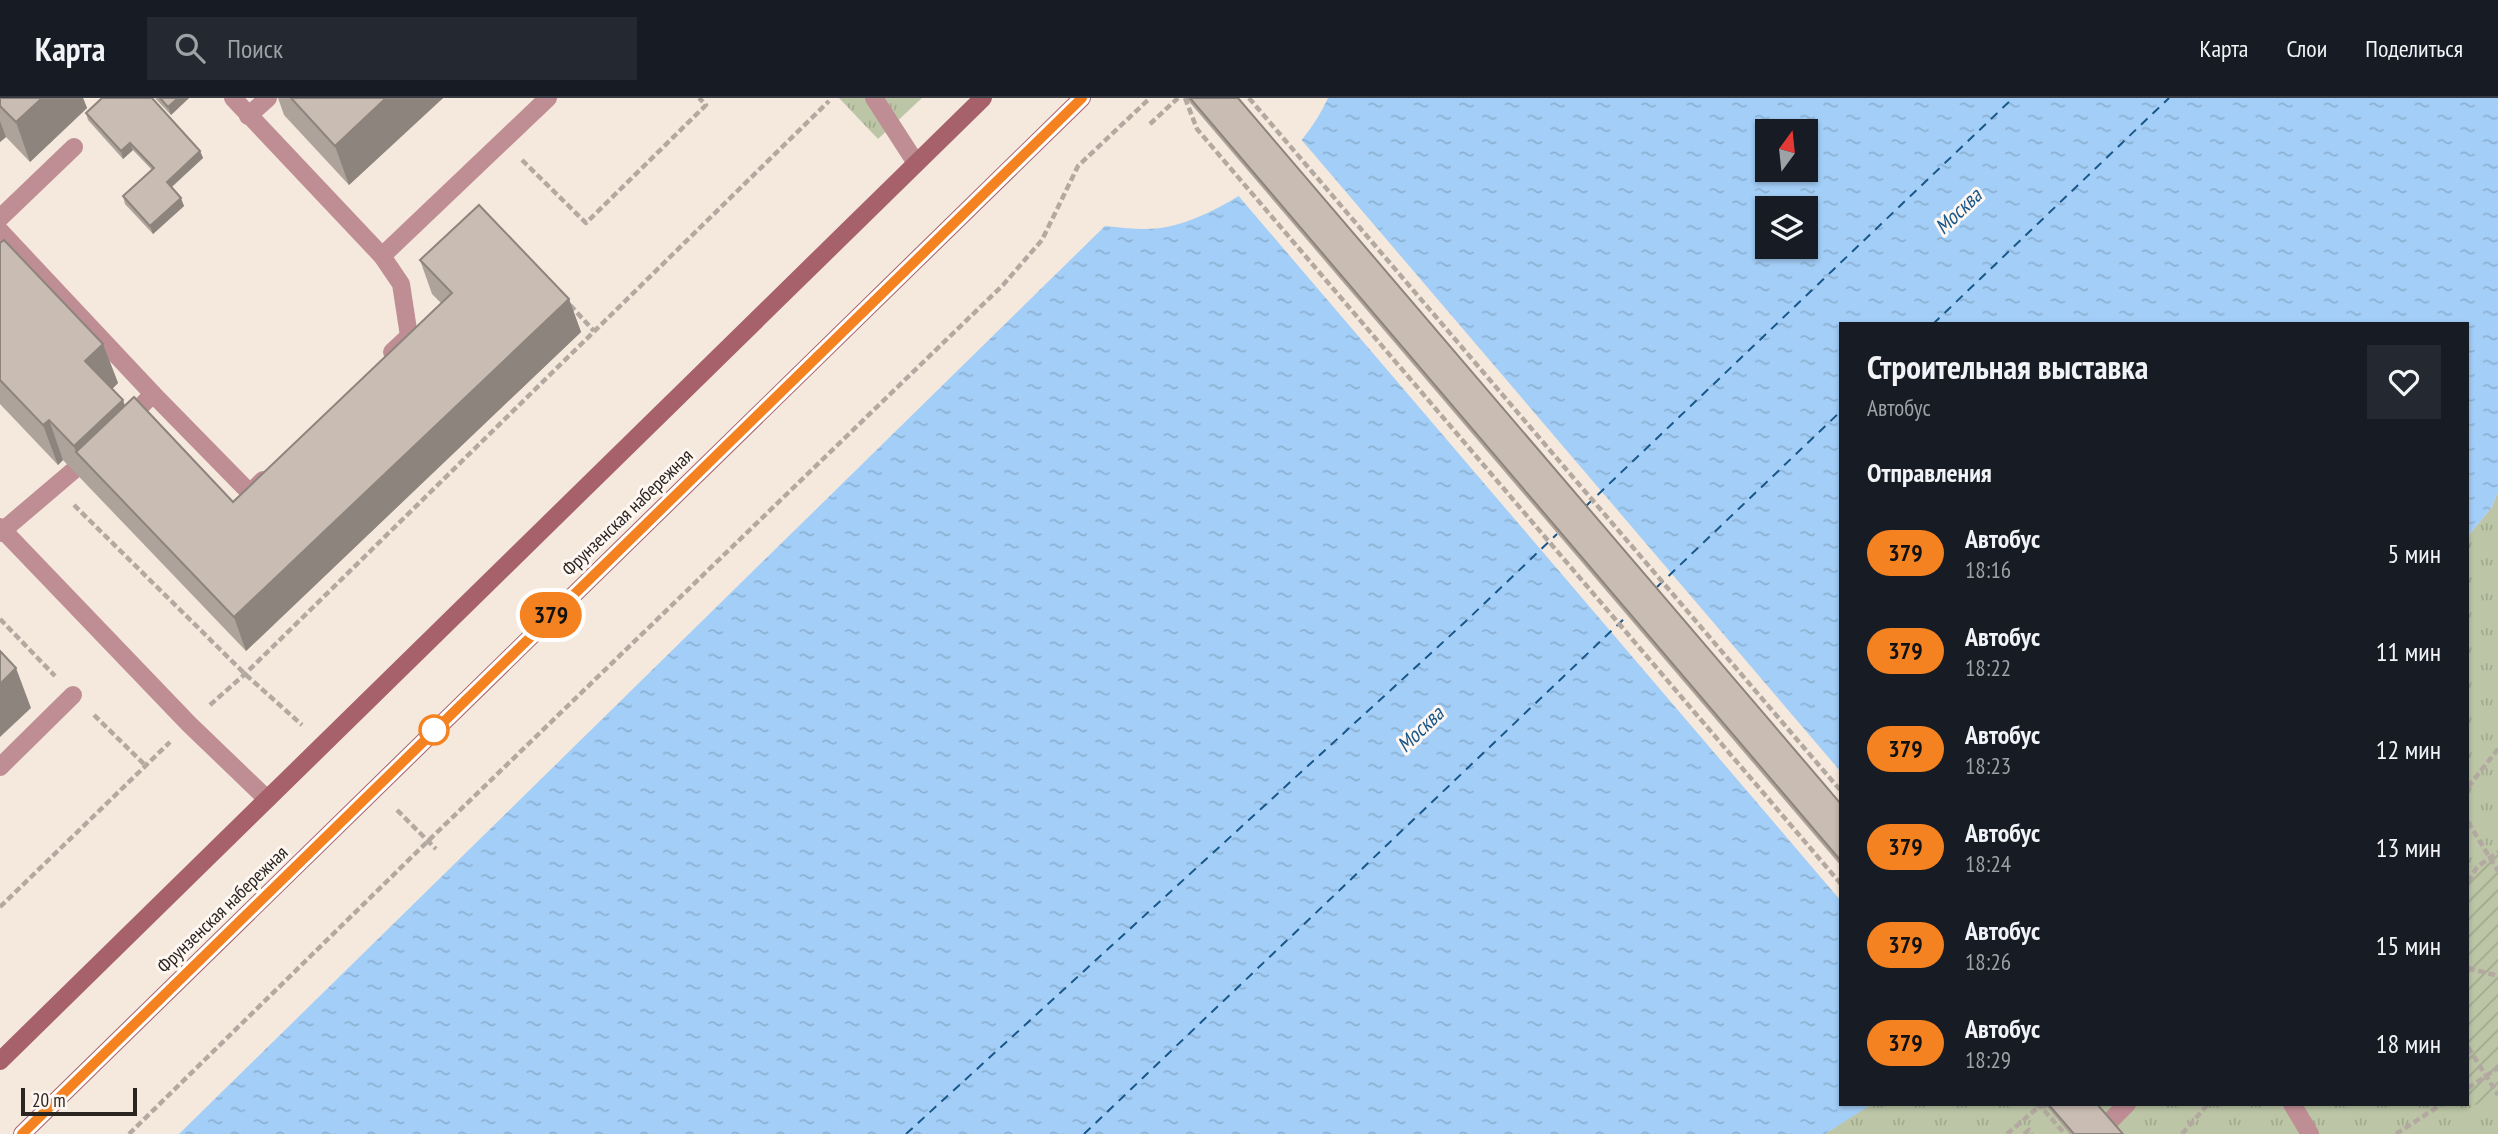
<!DOCTYPE html>
<html lang="ru">
<head>
<meta charset="utf-8">
<style>
  body { margin:0; font-family:"PT Sans Narrow",sans-serif; background:#242831; color:#f1f3f6; height:100vh; display:flex; flex-direction:column; font-size:26px; white-space:nowrap }
  * { box-sizing:border-box; margin:0 }
  p { font-size:23px; color:#9ea1a6 }
  .icon { flex:none; width:38px; height:38px; fill:none; stroke:currentColor; stroke-width:2; stroke-linecap:round; stroke-linejoin:round }
  .map { position:relative; flex:1; overflow:hidden }
  .sheet { position:absolute; left:1839px; top:224px; width:630px; height:784px; display:flex; flex-direction:column; background:#171b24; border-radius:0px; box-shadow:0 2px 5px #0004 }
  .sheet>* { flex:none }
  .badge { padding:0 14px; border-radius:23px; font-size:24px; line-height:46px }
  .needle { width:46px; rotate:15deg }
  .buttons { position:absolute; left:1755px; top:21px; display:grid; gap:14px }
  .buttons a { display:grid; place-items:center; width:63px; height:63px; border-radius:0px; background:#171b24; box-shadow:0 2px 5px #0004; font-size:35px }
  .scale { position:absolute; left:21px; bottom:18px; width:116px; box-sizing:border-box; padding-left:7px; border:4px solid #2a2521; border-top:0; font-size:19px; line-height:24px; white-space:nowrap; color:#2a2521; -webkit-text-stroke:5px #fef6f0; paint-order:stroke }
  .map>.badge { position:absolute; translate:-50% -50%; box-shadow:0 0 0 4px #fff }
  h2 { padding:0 28px; font-size:26px; line-height:63px }
  .round { display:grid; place-items:center; flex:none; width:74px; height:74px; border-radius:0px; background:#242831 }
  .head { display:flex; align-items:center; justify-content:space-between; height:119px; padding:0 28px }
  h1 { font-size:33px; font-weight:700; line-height:52px }
  ul { padding:0; list-style:none }
  li { display:flex; align-items:center; gap:21px; height:98px; padding:0 28px }
  li div { flex:1 }
  li b { display:block; font-size:26px }
  li em { font-style:normal }
  li .badge { min-width:77px; font-weight:700; text-align:center }
  header { display:flex; align-items:center; gap:42px; box-sizing:border-box; height:98px; padding:0 35px; background:#171b24; border-bottom:2px solid #363941 }
  header strong { font-size:33px }
  nav { display:flex; gap:38px; margin-inline-start:auto; font-size:24px }
  .search { width:490px; height:63px; background:#242831; display:flex; align-items:center; gap:18px; box-sizing:border-box; padding:0 24px; border-radius:0px; color:#9ea1a6; font-size:26px }
  .map>svg:first-child { display:block }
  .park { fill:url(#park-tufts) }
  .garden { fill:url(#garden-furrows) }
  .water { fill:url(#water-ripples); fill-rule:evenodd }
  .pier { fill:#f5e8dd }
  .lines { fill:none; stroke-linecap:round; stroke-linejoin:round }
  .ferry { stroke:#18578a; stroke-width:2; stroke-dasharray:9 7; stroke-linecap:butt }
  .path { stroke:#b3a9a0; stroke-width:4.5; stroke-dasharray:7 3.5; stroke-linecap:butt }
  .lane { stroke:#bf8e94; stroke-width:18 }
  .secondary { stroke:#a6616a; stroke-width:18 }
  .path-bridge { stroke:#b3a9a0; stroke-width:4.5; stroke-dasharray:7 3.5; stroke-linecap:butt }
  .wall { fill:#ada39a }
  .shaded-wall { fill:#8d847d }
  .building { fill:#c9bdb3; stroke:#8d847d; stroke-width:2 }
  .line-casing { stroke:#fff; stroke-width:16 }
  .line { stroke:#f58220; stroke-width:10 }
  .stop-dot { fill:#fff; stroke:#f58220; stroke-width:3.5 }
  .labels { text-anchor:middle; dominant-baseline:central; stroke-width:6; stroke-linejoin:round; paint-order:stroke }
  .street-label { font-size:19px; fill:#2a2521; stroke:#fef6f0 }
  .water-label { font-size:21px; font-style:italic; fill:#18578a; stroke:#fef6f0 }
</style>
</head>
<body>
<header>
<strong>Карта</strong>
<div class="search"><svg class="icon" aria-label="search" viewBox="0 0 24 24"><circle cx="10" cy="10" r="6"/><path d="M15 15l6 6"/></svg>Поиск</div>
<nav><a>Карта</a><a>Слои</a><a>Поделиться</a></nav>
</header>
<div class="map">
<svg width="2498" height="1036" viewBox="0 0 2498 1036">
  <defs>
    <pattern id="park-tufts" width="24" height="20" patternUnits="userSpaceOnUse" patternTransform="scale(1.75)"><rect width="24" height="20" fill="#bcc6a6"/><path d="M3 7l-1-3M5 7V3M7 7l1-3M15 17l-1-3M17 17v-4M19 17l1-3" fill="none" stroke="#a2aa8f"/></pattern>
    <pattern id="garden-furrows" width="10" height="10" patternUnits="userSpaceOnUse" patternTransform="scale(1.75)"><rect width="10" height="10" fill="#bcc6a6"/><path d="M-1 1l2-2M0 10L10 0M9 11l2-2" fill="none" stroke="#a2aa8f"/></pattern>
    <pattern id="water-ripples" width="26" height="14" patternUnits="userSpaceOnUse" patternTransform="scale(1.75)"><rect width="26" height="14" fill="#a3cef7"/><path d="M2 4q2-2 4 0t4 0M15 11q2-2 4 0t4 0" fill="none" stroke="#8cb1d3"/></pattern>
  </defs>
  <rect width="100%" height="100%" fill="#f5e8dd"/>
  <g class="park">
    <polygon points="839,0 922,0 878,41"/>
    <polygon points="2498,393 2498,1036 1825,1036 1869,1006 2468,1006 2468,438 2492,409"/>
  </g>
  <path class="garden" d="M2498,749V1001C2487,1004 2477,1009 2464,1006H2468V770Z"/>
  <path class="water" d="M1328,0H2498V393L2492,409L2468,438V226H1841V1006L1869,1008L1825,1036H179L1105,128C1127,130 1153,134 1175,127C1236,110 1302,58 1328,0ZM1768,33H1806V72H1768ZM1768,110H1806V149H1768Z"/>
  <polygon class="pier" points="1300,40 1841,674 1841,803 1236,95 1270,72"/>
  <g class="lines">
    <g class="ferry">
      <polyline points="1933,226 2169,0"/>
      <polyline points="1586,408 2013,0"/>
      <polyline points="1657,489 1841,313"/>
      <polyline points="906,1036 1465,524 1557,436"/>
      <polyline points="1084,1036 1628,517"/>
    </g>
    <g class="path">
      <polyline points="1185,0 1197,31 1841,786"/>
      <polyline points="1249,0 1841,693"/>
      <polyline points="1150,26 1178,0"/>
      <polyline points="522,62 586,125 706,7 699,0"/>
      <polyline points="570,207 594,233"/>
      <polyline points="74,407 245,576 302,627"/>
      <polyline points="0,521 55,578"/>
      <polyline points="210,607 245,576 829,3"/>
      <polyline points="94,617 146,668"/>
      <polyline points="2468,689 2498,651"/>
      <polyline points="397,712 436,751"/>
      <polyline points="2468,724 2498,773"/>
      <polyline points="2468,784 2477,769 2498,754"/>
      <polyline points="0,809 170,644"/>
      <polyline points="2468,870 2498,878"/>
      <polyline points="2468,949 2498,997"/>
      <polyline points="2468,990 2498,970"/>
      <polyline points="2042,1010 2045,1007"/>
      <polyline points="129,1036 428,743 1003,187 1042,142 1078,68 1150,0"/>
      <polyline points="2007,1036 2042,1006"/>
      <polyline points="2024,1036 2029,1032 2032,1036"/>
      <polyline points="2182,1036 2208,1006"/>
      <polyline points="2396,1036 2442,1006"/>
    </g>
    <g class="lane">
      <polyline points="233,0 382,158 548,0"/>
      <polyline points="874,0 916,65"/>
      <polyline points="248,18 268,0"/>
      <polyline points="0,120 74,49"/>
      <polyline points="0,133 153,296"/>
      <polyline points="382,158 401,186 409,238 392,254"/>
      <polyline points="125,324 153,296 250,395 263,382"/>
      <polyline points="0,429 189,626 267,701"/>
      <polyline points="0,435 74,372"/>
      <polyline points="0,669 73,597"/>
      <polyline points="2292,1006 2310,1036"/>
      <polyline points="2097,1036 2127,1006"/>
    </g>
    <g class="secondary">
      <polyline points="0,963 983,0"/>
      <polyline points="22,1036 1082,0"/>
    </g>
    <polyline class="path-bridge" points="2036,1006 2042,1010 2065,1036"/>
  </g>
  <g class="wall">
    <polygon points="0,0 83,0 87,10 30,64 6,39 0,44"/>
    <polygon points="155,0 189,0 171,17"/>
    <polygon points="278,0 443,0 349,87 284,17"/>
    <polygon points="1186,0 1238,0 1841,706 1841,768"/>
    <polygon points="86,15 200,53 203,60 172,89 184,108 153,136 125,106 123,98 152,72 133,52 123,61 88,22"/>
    <polygon points="0,145 103,246 118,285 112,291 125,308 233,404 442,206 432,196 420,162 569,201 581,234 246,553 63,362 58,367 0,306"/>
    <polygon points="2045,1006 2097,1006 2123,1036 2070,1036"/>
  </g>
  <g class="shaded-wall">
    <polygon points="42,0 83,0 87,10 30,64 16,24"/>
    <polygon points="178,0 189,0 171,17 168,9"/>
    <polygon points="386,0 443,0 349,87 335,48"/>
    <polygon points="0,23 6,39 0,44"/>
    <polygon points="130,45 133,52 123,61 121,53"/>
    <polygon points="200,53 203,60 169,91 167,84"/>
    <polygon points="181,100 184,108 153,136 150,128"/>
    <polygon points="569,201 581,234 246,553 234,519"/>
    <polygon points="103,246 118,285 100,303 85,263"/>
    <polygon points="123,302 137,342 76,354 74,348"/>
    <polygon points="49,322 63,362 58,367 43,327"/>
    <polygon points="16,570 31,610 0,639 0,586"/>
  </g>
  <g class="building">
    <polygon points="0,0 42,0 16,24 0,8"/>
    <polygon points="102,0 152,0 200,53 167,84 181,100 150,128 123,98 154,70 130,45 121,53 86,15"/>
    <polygon points="160,0 178,0 168,9"/>
    <polygon points="291,0 386,0 335,48"/>
    <polygon points="1190,0 1238,0 1841,706 1841,763"/>
    <polygon points="479,107 569,201 234,519 76,354 134,299 233,404 452,195 420,162"/>
    <polygon points="4,142 103,246 85,263 123,302 74,348 49,322 43,327 0,282 0,145"/>
    <polygon points="0,553 16,570 0,586"/>
    <polygon points="2048,1006 2097,1006 2123,1036 2074,1036"/>
  </g>
  <g class="lines">
    <defs>
      <polyline id="line" points="22,1036 1082,0"/>
    </defs>
    <use href="#line" class="line-casing"/>
    <use href="#line" class="line"/>
  </g>
  <circle class="stop-dot" cx="434" cy="632" r="14"/>
  <g class="labels">
    <g class="street-label">
      <text transform="translate(627 414) rotate(-44)">Фрунзенская набережная</text>
      <text transform="translate(222 811) rotate(-44)">Фрунзенская набережная</text>
    </g>
    <g class="water-label">
      <text transform="translate(1958 113) rotate(-44)">Москва</text>
      <text transform="translate(1420 631) rotate(-44)">Москва</text>
    </g>
  </g>
</svg>
<div class="buttons">
<a><svg class="needle" viewBox="-14 -14 28 28"><path d="M0-13l5 13h-10z" fill="#e53935"/><path d="M0 13l5-13h-10z" fill="#9ea1a6"/></svg></a>
<a><svg class="icon" aria-label="layers" viewBox="0 0 24 24"><path d="M12 4l9 5-9 5-9-5zM3 14l9 5 9-5"/></svg></a>
</div>
<div class="scale">20 m</div>
<b class="badge" style="left:551px;top:517px;background:#f58220;color:#111">379</b>
<section class="sheet">
<div class="head"><div><h1>Строительная выставка</h1><p>Автобус</p></div><a class="round"><svg class="icon" aria-label="heart" viewBox="0 0 24 24"><path d="M12 20l-8-8c-3-5 5-10 8-4 3-6 11-1 8 4z"/></svg></a></div>
<h2>Отправления</h2>
<ul>
<li><span class="badge" style="background:#f58220;color:#111">379</span><div><b>Автобус</b><p>18:16</p></div><em>5 мин</em></li>
<li><span class="badge" style="background:#f58220;color:#111">379</span><div><b>Автобус</b><p>18:22</p></div><em>11 мин</em></li>
<li><span class="badge" style="background:#f58220;color:#111">379</span><div><b>Автобус</b><p>18:23</p></div><em>12 мин</em></li>
<li><span class="badge" style="background:#f58220;color:#111">379</span><div><b>Автобус</b><p>18:24</p></div><em>13 мин</em></li>
<li><span class="badge" style="background:#f58220;color:#111">379</span><div><b>Автобус</b><p>18:26</p></div><em>15 мин</em></li>
<li><span class="badge" style="background:#f58220;color:#111">379</span><div><b>Автобус</b><p>18:29</p></div><em>18 мин</em></li>
</ul>
</section>
</div>
</body>
</html>
